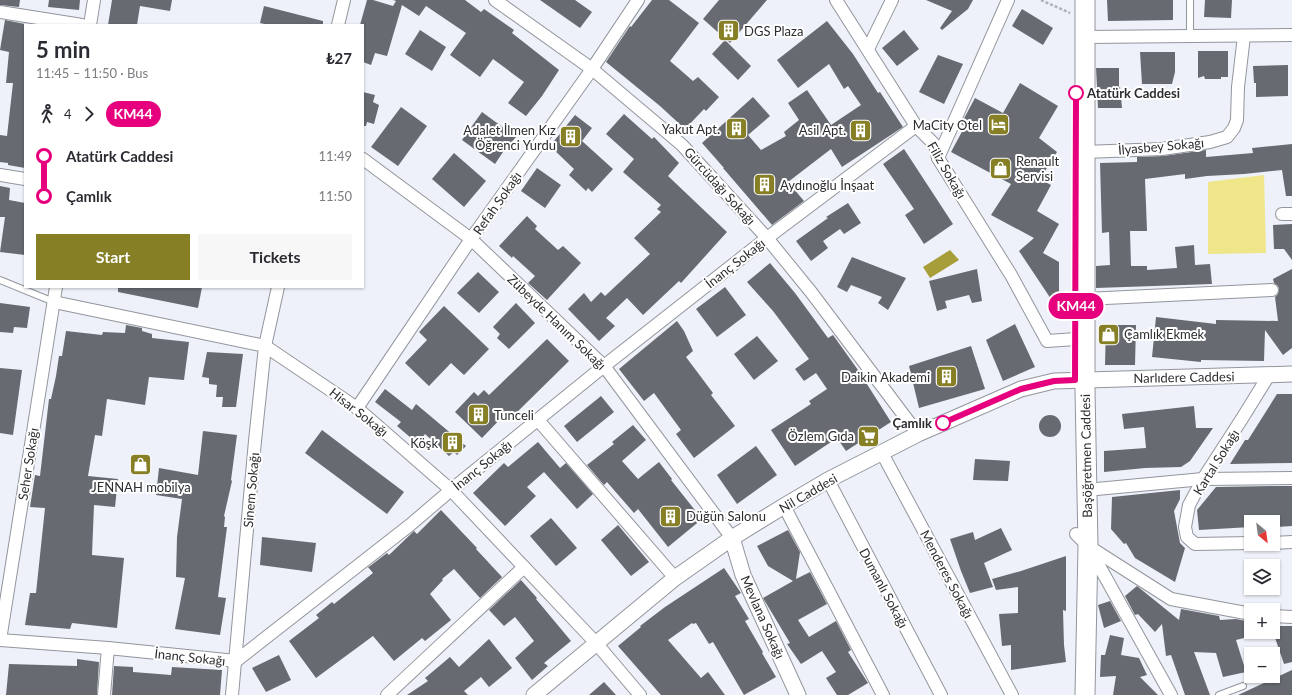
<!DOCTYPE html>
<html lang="en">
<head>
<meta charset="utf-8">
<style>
  body { margin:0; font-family:Lato,sans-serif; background:#f7f7f7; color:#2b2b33; height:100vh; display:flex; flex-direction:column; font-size:15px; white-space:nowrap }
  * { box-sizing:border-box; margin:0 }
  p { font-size:13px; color:#7c7c81 }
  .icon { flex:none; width:22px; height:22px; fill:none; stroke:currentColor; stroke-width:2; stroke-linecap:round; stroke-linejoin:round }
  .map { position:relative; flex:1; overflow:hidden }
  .side { position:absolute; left:24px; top:24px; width:340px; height:264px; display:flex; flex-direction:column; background:#fff; border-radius:0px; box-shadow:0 1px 3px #0004 }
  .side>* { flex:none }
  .badge { padding:0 8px; border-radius:13px; font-size:14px; line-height:26px }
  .needle { width:26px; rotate:151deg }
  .fabs { position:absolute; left:1244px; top:515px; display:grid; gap:8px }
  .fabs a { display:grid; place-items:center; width:36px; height:36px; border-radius:0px; background:#fff; box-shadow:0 1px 3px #0004; font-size:20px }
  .map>.badge { position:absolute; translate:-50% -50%; box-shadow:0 0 0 2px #fff }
  .legs { display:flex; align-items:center; gap:6px; height:44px; padding:0 12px; font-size:13px }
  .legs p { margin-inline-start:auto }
  .overview { display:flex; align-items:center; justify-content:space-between; height:68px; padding:0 12px }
  h1 { font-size:22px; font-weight:700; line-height:30px }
  .primary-button { display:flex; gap:8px; margin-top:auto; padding:8px 12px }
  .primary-button a { flex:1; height:46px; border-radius:0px; background:#877f26; color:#fff; font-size:16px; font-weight:700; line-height:46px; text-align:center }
  .primary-button a+a { background:#f7f7f7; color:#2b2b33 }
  ul { padding:0 12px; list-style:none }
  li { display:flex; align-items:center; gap:14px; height:40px; font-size:15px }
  li i { display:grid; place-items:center; width:6px; height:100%; margin:0 5px; background:currentColor }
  li i::after { content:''; width:10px; height:10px; margin:-5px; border:3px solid; border-radius:50%; background:#fff }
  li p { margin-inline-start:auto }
  li:first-child i { background:linear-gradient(#0000 50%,currentColor 0) }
  li:last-child i { background:linear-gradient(currentColor 50%,#0000 0) }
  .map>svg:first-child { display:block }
  .green { fill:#eee689 }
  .water { fill:#a79e3a }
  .building { fill:#676a71 }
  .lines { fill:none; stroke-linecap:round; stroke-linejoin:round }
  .service-casing { stroke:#92959c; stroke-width:8 }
  .minor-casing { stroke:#92959c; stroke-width:14 }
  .tertiary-casing { stroke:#92959c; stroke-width:17 }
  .primary-casing { stroke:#92959c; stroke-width:21 }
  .path { stroke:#aeb0b6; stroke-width:2.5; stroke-dasharray:3 2; stroke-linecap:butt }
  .service { stroke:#fff; stroke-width:6 }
  .minor { stroke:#fff; stroke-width:12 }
  .tertiary { stroke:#fff; stroke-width:15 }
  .primary { stroke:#fff; stroke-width:19 }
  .line-1-casing { stroke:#fff; stroke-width:9 }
  .line-1 { stroke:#e6007e; stroke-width:6 }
  .stop-1-dot { fill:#fff; stroke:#e6007e; stroke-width:2 }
  .labels { text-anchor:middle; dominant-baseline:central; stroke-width:4; stroke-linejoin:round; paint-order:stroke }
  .poi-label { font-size:13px; fill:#2c2d30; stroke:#fff; text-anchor:end }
  .stop-label { font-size:13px; font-weight:bold; fill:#2c2d30; stroke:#fff; text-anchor:start }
  .street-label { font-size:13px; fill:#2c2d30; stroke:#fff }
</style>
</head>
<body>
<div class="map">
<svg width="1292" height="695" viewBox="0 0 1292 695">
  <rect width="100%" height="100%" fill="#eef1f9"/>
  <polygon class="green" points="1264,175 1266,253 1208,254 1208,182"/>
  <polygon class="water" points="950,250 959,260 930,278 923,267"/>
  <g class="building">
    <polygon points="0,0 20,0 19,7 0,5"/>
    <polygon points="49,0 80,0 79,10 48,7"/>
    <polygon points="112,0 172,0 170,11 140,6 137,25 108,25"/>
    <polygon points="367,0 373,0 393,6 396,1 393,0 465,0 481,12 484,9 514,30 512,33 559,70 542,96 526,116 508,103 524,82 493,59 480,77 450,55 466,33 426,6 419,16 402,5 387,56 375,53 371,65 363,62 363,25 360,25"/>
    <polygon points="540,0 575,0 592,12 580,28"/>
    <polygon points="652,0 669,0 699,23 670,61 693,81 698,77 719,97 706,111 704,109 685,129 660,106 606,62 630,26 631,27"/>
    <polygon points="719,0 767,0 730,43 703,19"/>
    <polygon points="926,0 973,0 968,9 942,30 940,28 952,11"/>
    <polygon points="1107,0 1173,0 1173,20 1108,21"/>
    <polygon points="1205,0 1232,0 1231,18 1204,17"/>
    <polygon points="264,6 323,21 323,25 269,25 260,23"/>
    <polygon points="1022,9 1053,28 1043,45 1012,26"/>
    <polygon points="5,20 25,24 25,168 8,165 8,163 0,162 0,135 7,136 13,83 6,83 9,52 0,50"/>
    <polygon points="827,21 853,54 878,93 880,92 903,127 842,167 831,149 788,182 804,201 772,225 723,168 724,168 702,143 753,97 770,116 748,135 761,150 786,136 784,132 799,120 788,103 807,90 831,125 861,105 848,86 844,89 829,64 798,88 777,60"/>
    <polygon points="420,30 446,47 432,71 405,54"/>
    <polygon points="904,30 919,49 897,66 882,48"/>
    <polygon points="725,40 751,66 738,80 712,54"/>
    <polygon points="1198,51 1228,51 1228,77 1221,77 1221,79 1205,79 1204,76 1198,78"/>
    <polygon points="1140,52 1175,52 1175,72 1172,84 1142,84"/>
    <polygon points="938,55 963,64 944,104 919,92"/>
    <polygon points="1288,65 1288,96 1256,97 1256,83 1254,83 1253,66"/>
    <polygon points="1096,68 1119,68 1119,87 1120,87 1122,108 1098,108"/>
    <polygon points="1020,83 1058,106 1039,138 1057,152 1040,179 1051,185 1037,211 1059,224 1043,253 1059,262 1059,311 1019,251 1034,238 991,215 1011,184 951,152 965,126 961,124 975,98 1003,113"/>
    <polygon points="363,92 375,95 373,102 379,105 374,124 367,122 366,126 363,126"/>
    <polygon points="401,107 427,126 398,166 371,147"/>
    <polygon points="482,112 516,137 503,152 495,164 462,140"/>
    <polygon points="624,114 652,139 654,137 679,163 668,176 727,232 681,283 679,281 643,315 627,298 606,318 615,326 599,341 568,309 584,293 591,302 601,292 605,296 650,254 634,238 661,212 657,209 661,205 623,172 634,159 606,134"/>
    <polygon points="575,115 592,128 582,141 613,169 592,192 588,188 586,191 569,175 574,169 550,146"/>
    <polygon points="1292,144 1292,196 1286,196 1282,170 1244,174 1207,176 1185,179 1185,174 1145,179 1147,231 1130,231 1131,266 1147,266 1147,270 1177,268 1175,247 1194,245 1195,265 1210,264 1212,284 1096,288 1096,266 1110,265 1109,232 1102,233 1100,163 1137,162 1137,157 1163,156 1206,150 1206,157 1253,153 1252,148"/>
    <polygon points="904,149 953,224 924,244 905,215 914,209 883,164"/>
    <polygon points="454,153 486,181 464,207 432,179"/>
    <polygon points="537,168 561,185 545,208 521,191"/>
    <polygon points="0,186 10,188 9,200 25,203 25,255 0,252 5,217 0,217"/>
    <polygon points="848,203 861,223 844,234 840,229 823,241 828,248 811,261 796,241 828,218 826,217"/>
    <polygon points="527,216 537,226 535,229 558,250 563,246 581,263 547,300 528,283 535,276 513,256 512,258 499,246"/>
    <polygon points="1292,224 1292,260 1284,249 1274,249 1273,225"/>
    <polygon points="852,257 906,278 888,310 878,303 882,297 851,285 847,292 837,287"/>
    <polygon points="770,263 795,293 828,338 833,335 858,370 891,422 846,451 837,438 795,466 771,430 811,404 809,401 827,389 816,373 804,381 795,369 809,359 773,311 747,282"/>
    <polygon points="977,269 982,301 972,303 969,295 945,301 947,308 937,311 929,281"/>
    <polygon points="1292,269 1292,348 1283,355 1265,330 1264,361 1201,360 1201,362 1152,357 1156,317 1216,324 1216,320 1278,321 1275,297 1278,294 1279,289 1278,286 1274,283 1273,279"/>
    <polygon points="478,272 499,292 479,313 457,293"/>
    <polygon points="118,287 202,287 198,308 118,292"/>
    <polygon points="725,287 746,315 717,337 696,309"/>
    <polygon points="0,303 30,307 27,328 14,327 13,333 0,332"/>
    <polygon points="516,303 535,323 509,349 497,338 500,334 493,327"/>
    <polygon points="444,306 489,349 464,375 451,363 429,386 405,363 427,340 419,332"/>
    <polygon points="677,321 684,331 693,351 686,357 713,393 711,395 735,426 694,458 676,434 681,430 654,393 644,401 619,369"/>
    <polygon points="1015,324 1035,367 1003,381 986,340"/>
    <polygon points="126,325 142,328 142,331 152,334 152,338 189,342 184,380 149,377 145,405 107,399 102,436 95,435 88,476 118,479 115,507 94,505 92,555 124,558 117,628 72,623 70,629 25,625 30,593 36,593 45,508 30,507 35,475 40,476 49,399 51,399 56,376 59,356 62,356 66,331 102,335 103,332 125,333"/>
    <polygon points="1106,325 1136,325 1135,365 1105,365"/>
    <polygon points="757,336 778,361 754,380 734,354"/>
    <polygon points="547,339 569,361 511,418 506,413 482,438 455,412 474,392 478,396 484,390 489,395"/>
    <polygon points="971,346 985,389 919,408 909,366"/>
    <polygon points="207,352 243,354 236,407 222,407 223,397 216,397 217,385 209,384 209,378 202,377"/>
    <polygon points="0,368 22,370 13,435 0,433"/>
    <polygon points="385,389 412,410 416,404 466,446 457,455 454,452 449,456 425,434 418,444 397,426 401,422 375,402"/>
    <polygon points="1277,394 1292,394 1292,463 1230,464 1245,440 1248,440"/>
    <polygon points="601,396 614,412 577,442 564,426"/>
    <polygon points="1194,406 1196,428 1213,428 1190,461 1181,467 1145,468 1104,472 1104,451 1146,448 1144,427 1124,429 1122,414"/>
    <circle cx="1050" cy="426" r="11"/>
    <polygon points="633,425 646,440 622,461 638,479 659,462 672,479 671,480 702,519 668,547 638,509 634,513 607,482 604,485 587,465 614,444 612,442"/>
    <polygon points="322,430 404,492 387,514 305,453"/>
    <polygon points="203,431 237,435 231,480 232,481 224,516 225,517 224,527 227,527 218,597 226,598 220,635 175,629 185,578 176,577 177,537 182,499 156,495 159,468 198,475"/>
    <polygon points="538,442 560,468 566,463 593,494 577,509 544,472 527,487 536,496 505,526 473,493 504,463 508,467"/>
    <polygon points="756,446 777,475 737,504 717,475"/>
    <polygon points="975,459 1010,461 1008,481 973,480"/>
    <polygon points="1274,486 1292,486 1292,526 1277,527 1277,522 1251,522 1251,527 1199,530 1197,510 1216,487"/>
    <polygon points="1180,490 1180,499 1174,511 1180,543 1185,548 1175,582 1135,558 1126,543 1124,544 1111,529 1112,497"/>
    <polygon points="441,510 477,548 476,549 502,577 480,598 454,569 442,579 443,580 430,594 451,620 425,641 422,638 394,661 373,636 316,678 289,641 319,618 316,615 332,602 334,604 373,573 368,567 370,566 387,553 389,555 414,531 417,534"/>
    <polygon points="551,518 577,548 556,566 530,536"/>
    <polygon points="618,525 649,562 631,576 601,540"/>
    <polygon points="1001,528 1012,550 984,563 993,587 970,593 961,571 950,539 973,532 975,540"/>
    <polygon points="788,530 800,552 796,579 810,572 827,604 798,620 809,637 836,621 851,650 848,652 868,683 848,695 837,695 826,678 836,672 822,651 801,664 787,644 790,643 763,598 793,581 768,566 757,546"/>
    <polygon points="262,537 316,543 312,572 260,565"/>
    <polygon points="1066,556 1066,611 1063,610 1064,645 1066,662 1011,670 1011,645 1002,646 999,614 1018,613 1018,587 996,590 992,579 1021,571"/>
    <polygon points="724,568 741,593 735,596 749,619 745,621 763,652 762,653 776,677 744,695 713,642 709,644 696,623 693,624 692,623 668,640 701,678 708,672 725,695 661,695 618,646 641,627 640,626 665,607"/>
    <polygon points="521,580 537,598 536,599 571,641 544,663 548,666 532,680 515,658 534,641 515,617 504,626 489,610"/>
    <polygon points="1137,586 1179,620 1181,609 1219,616 1220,620 1236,619 1246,621 1252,636 1236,640 1246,672 1223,677 1216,653 1194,652 1210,695 1185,695 1171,655 1166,656 1162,624 1155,632 1138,614 1135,615 1125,596"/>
    <polygon points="1110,601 1121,621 1104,628 1098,605"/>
    <polygon points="1279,626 1292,626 1292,662 1284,664 1273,632 1273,628"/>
    <polygon points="1110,635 1124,638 1121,655 1139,658 1147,675 1140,677 1158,695 1113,695 1116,676 1100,677 1101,655 1105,655"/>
    <polygon points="489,639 512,668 489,687 481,677 464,691 468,695 407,695 428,681 425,678 450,657 459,667"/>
    <polygon points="279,655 291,680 266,692 252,668"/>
    <polygon points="77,659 99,662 97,695 6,695 9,664 77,666"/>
    <polygon points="114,666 133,667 133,672 171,675 172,667 222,670 220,695 112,695"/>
    <polygon points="1292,670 1292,695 1238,695"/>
    <polygon points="604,682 616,695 589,695"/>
  </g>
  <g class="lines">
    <defs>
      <g id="service">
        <polyline points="1190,0 1190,36"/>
        <polyline points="0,280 54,302"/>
        <polyline points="1219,695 1243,686"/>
      </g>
      <g id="minor">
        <polyline points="495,0 592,69 682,145 767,238 811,292 918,434"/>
        <polyline points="836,0 916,126 935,145 938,158 1011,275 1047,341 1076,339"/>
        <polyline points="0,12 82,25"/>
        <polyline points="90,25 94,0"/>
        <polyline points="338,25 344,0"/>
        <polyline points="1086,37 1292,35"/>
        <polyline points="868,49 892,0"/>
        <polyline points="1085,152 1162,149 1210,142 1227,137 1234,128 1237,120 1238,87 1244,36"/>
        <polyline points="938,158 1008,0"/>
        <polyline points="363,159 471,239 604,366 732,538"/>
        <polyline points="0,175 25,179"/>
        <polyline points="1282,214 1292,214"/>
        <polyline points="1085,299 1272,290"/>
        <polyline points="54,302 265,346 357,408 451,490 596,643 640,695"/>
        <polyline points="357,408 471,239 592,69 638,0"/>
        <polyline points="538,420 675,578"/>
        <polyline points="882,453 1012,695"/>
        <polyline points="828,480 941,695"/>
        <polyline points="1086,490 1203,479 1292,478"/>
        <polyline points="784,506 883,695"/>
        <polyline points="1076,534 1088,546 1171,695"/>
        <polyline points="1251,543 1195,544 1187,537 1185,527 1189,505 1203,479 1243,417 1269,375"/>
        <polyline points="1273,543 1292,542"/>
        <polyline points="1091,548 1171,599 1251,614"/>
        <polyline points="1273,616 1292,617"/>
        <polyline points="0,640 108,648 236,661 410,525 451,490 604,366 767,238 916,126"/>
        <polyline points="0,640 56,287"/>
        <polyline points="104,695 108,648"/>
        <polyline points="232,695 255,441 265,346 278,287"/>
        <polyline points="387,695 524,567"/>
      </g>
      <g id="tertiary">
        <polyline points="732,538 743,575 798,695"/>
        <polyline points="534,695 675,578 732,538 784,506 828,480 918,434 1021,389 1054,381 1292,374"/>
      </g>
      <polyline id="primary" points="1085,0 1085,390 1088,546 1085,695"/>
    </defs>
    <use href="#service" class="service-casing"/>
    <use href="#minor" class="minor-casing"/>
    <use href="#tertiary" class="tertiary-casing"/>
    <use href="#primary" class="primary-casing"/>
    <polyline class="path" points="1041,0 1070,13"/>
    <use href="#service" class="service"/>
    <use href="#minor" class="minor"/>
    <use href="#tertiary" class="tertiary"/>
    <use href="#primary" class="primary"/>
  </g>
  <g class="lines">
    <defs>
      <polyline id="line-1" points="943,423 1021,389 1054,381 1075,380 1076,93"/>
    </defs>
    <use href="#line-1" class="line-1-casing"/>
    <use href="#line-1" class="line-1"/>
  </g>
  <defs>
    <symbol id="building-square" viewBox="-11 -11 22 22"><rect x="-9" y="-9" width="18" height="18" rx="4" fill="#877f26" stroke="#fff"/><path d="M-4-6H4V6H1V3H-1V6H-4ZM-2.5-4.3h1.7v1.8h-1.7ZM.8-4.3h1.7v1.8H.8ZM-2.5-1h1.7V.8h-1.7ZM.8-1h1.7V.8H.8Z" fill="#fff"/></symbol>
    <symbol id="hotel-square" viewBox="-11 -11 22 22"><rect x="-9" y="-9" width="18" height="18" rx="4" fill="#877f26" stroke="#fff"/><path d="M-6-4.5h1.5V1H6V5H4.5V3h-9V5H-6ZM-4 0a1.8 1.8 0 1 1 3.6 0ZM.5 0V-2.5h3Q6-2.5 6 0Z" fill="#fff"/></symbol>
    <symbol id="shop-square" viewBox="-11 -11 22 22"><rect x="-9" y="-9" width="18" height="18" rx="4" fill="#877f26" stroke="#fff"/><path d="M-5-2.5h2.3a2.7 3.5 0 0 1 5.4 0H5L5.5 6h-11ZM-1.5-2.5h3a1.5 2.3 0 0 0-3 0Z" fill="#fff"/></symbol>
    <symbol id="supermarket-square" viewBox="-11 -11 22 22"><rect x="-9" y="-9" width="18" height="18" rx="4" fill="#877f26" stroke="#fff"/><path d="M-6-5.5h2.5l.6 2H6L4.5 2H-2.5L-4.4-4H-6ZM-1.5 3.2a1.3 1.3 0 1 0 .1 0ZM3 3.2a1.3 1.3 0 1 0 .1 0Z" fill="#fff"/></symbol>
  </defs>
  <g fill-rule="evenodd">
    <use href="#building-square" x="716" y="18" width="25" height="25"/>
    <use href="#hotel-square" x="986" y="112" width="25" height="25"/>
    <use href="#building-square" x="724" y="116" width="25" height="25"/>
    <use href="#building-square" x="848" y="118" width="25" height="25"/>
    <use href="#building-square" x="558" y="124" width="25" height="25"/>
    <use href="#shop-square" x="988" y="156" width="25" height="25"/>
    <use href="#building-square" x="752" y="172" width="25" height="25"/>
    <use href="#shop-square" x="1096" y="322" width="25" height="25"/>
    <use href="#building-square" x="934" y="364" width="25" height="25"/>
    <use href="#building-square" x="466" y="402" width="25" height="25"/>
    <use href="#supermarket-square" x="856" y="424" width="25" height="25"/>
    <use href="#building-square" x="440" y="430" width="25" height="25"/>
    <use href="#shop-square" x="128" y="452" width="25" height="25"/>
    <use href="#building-square" x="658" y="504" width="25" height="25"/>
  </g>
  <g class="stop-1-dot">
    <circle cx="1076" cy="93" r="7"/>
    <circle cx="943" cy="423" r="7"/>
  </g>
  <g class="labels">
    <g class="poi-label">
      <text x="744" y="31" text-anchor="start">DGS Plaza</text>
      <text x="982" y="125">MaCity Otel</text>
      <text x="720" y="129">Yakut Apt.</text>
      <text x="556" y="130">Adalet İlmen Kız<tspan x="556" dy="15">Öğrenci Yurdu</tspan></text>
      <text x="846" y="130">Asil Apt.</text>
      <text x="1016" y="161" text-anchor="start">Renault<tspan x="1016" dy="15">Servisi</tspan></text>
      <text x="780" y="185" text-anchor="start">Aydınoğlu İnşaat</text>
      <text x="1124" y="334" text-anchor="start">Çamlık Ekmek</text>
      <text x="930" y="377">Daikin Akademi</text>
      <text x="494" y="415" text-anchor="start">Tunceli</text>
      <text x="854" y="436">Özlem Gıda</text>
      <text x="438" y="443">Köşk</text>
      <text x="141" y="487" text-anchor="middle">JENNAH mobilya</text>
      <text x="686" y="516" text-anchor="start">Düğün Salonu</text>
    </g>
    <g class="stop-label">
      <text x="1087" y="93">Atatürk Caddesi</text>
      <text x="932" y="423" text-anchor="end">Çamlık</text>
    </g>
    <g class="street-label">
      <text transform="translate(1161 146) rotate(-5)">İlyasbey Sokağı</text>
      <text transform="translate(947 170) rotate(60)">Filiz Sokağı</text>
      <text transform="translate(720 186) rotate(48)">Gürcüdağı Sokağı</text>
      <text transform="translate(497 203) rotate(-55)">Refah Sokağı</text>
      <text transform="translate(735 263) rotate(-38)">İnanç Sokağı</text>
      <text transform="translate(557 322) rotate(44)">Zübeyde Hanım Sokağı</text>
      <text transform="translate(1184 377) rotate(-1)">Narlıdere Caddesi</text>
      <text transform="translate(359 412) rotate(38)">Hisar Sokağı</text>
      <text transform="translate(1086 456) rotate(-91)">Başöğretmen Caddesi</text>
      <text transform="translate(1216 462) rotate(-58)">Kartal Sokağı</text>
      <text transform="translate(28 464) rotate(-81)">Seher Sokağı</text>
      <text transform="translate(482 465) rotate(-39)">İnanç Sokağı</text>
      <text transform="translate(251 490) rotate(-85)">Sinem Sokağı</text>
      <text transform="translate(808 493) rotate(-30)">Nil Caddesi</text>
      <text transform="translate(947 574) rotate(62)">Menderes Sokağı</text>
      <text transform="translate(884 588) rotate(62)">Dumanlı Sokağı</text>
      <text transform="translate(763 617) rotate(66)">Mevlana Sokağı</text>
      <text transform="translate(190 657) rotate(6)">İnanç Sokağı</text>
    </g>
  </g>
</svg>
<div class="fabs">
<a><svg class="needle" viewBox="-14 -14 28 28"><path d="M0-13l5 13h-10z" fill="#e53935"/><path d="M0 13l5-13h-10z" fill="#7c7c81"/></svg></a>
<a><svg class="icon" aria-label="layers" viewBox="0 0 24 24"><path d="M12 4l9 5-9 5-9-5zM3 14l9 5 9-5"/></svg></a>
<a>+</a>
<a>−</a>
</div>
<b class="badge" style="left:1076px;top:306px;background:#e6007e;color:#fff">KM44</b>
<section class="side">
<div class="overview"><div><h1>5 min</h1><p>11:45 – 11:50 · Bus</p></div><b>₺27</b></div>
<div class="legs"><svg class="icon" aria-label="walk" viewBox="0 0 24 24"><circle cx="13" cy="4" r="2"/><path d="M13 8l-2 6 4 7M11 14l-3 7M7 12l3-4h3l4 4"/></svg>4<svg class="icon" aria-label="forward" viewBox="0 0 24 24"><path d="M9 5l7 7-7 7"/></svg><b class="badge" style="background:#e6007e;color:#fff">KM44</b></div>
<ul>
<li><i style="color:#e6007e"></i><b>Atatürk Caddesi</b><p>11:49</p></li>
<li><i style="color:#e6007e"></i><b>Çamlık</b><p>11:50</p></li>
</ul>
<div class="primary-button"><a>Start</a><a>Tickets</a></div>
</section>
</div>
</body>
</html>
